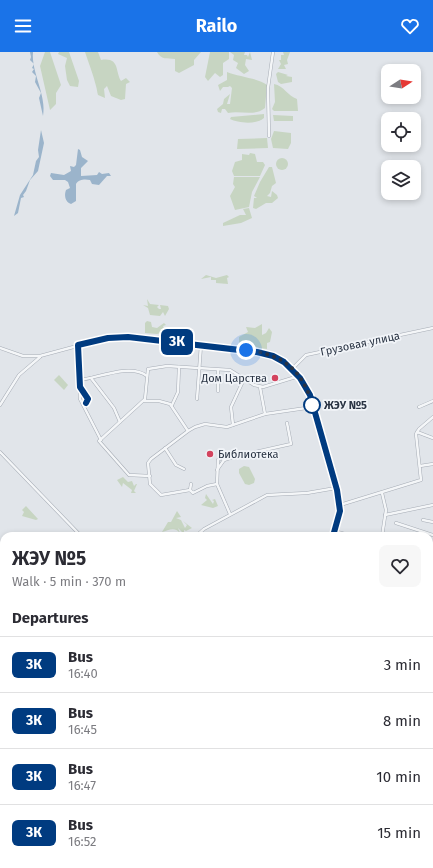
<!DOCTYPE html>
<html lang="en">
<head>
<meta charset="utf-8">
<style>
  body { margin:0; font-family:"Fira Sans",sans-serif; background:#f7f7f7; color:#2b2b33; height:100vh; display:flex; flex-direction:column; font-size:15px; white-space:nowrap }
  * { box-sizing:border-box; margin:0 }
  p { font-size:13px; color:#7c7c81 }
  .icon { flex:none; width:22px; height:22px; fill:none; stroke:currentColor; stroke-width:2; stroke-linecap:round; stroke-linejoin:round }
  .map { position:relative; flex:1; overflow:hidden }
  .side { position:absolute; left:0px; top:480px; width:433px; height:336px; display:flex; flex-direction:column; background:#fff; border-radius:12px 12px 0 0; box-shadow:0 2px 6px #0003 }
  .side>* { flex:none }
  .badge { padding:0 8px; border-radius:6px; font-size:14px; line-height:26px }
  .needle { width:26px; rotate:78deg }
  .buttons { position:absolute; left:381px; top:12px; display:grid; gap:8px }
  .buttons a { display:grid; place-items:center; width:40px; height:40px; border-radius:8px; background:#fff; box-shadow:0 2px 6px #0003; font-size:20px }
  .you { position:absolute; width:20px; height:20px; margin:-10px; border:3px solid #fff; border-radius:50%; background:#1a73e8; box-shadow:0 0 0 6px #1a73e833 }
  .map>.badge { position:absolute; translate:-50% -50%; box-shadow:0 0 0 2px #fff }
  h2 { padding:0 12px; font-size:15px; line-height:36px }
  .round { display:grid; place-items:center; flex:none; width:42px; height:42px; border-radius:8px; background:#f7f7f7 }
  .overview { display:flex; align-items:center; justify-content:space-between; height:68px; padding:0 12px }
  h1 { font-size:19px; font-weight:700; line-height:30px }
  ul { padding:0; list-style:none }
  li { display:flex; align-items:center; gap:12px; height:56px; padding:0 12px; border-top:1px solid #e1e1e2 }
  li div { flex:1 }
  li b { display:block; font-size:15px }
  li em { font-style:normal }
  li .badge { min-width:44px; font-weight:700; text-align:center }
  header { display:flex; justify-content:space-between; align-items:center; height:52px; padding:0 12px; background:#1a73e8; color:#fff; font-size:18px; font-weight:700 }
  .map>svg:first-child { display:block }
  .green { fill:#c7d5c2 }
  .water { fill:#9bb4cb }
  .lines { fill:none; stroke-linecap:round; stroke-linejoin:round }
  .minor-casing { stroke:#a6acb5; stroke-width:3.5 }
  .major-casing { stroke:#a0aab7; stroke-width:5 }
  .minor { stroke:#f4f6f8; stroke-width:2.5 }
  .major { stroke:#fff; stroke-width:4 }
  .line-casing { stroke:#fff; stroke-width:9 }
  .line { stroke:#003b80; stroke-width:6 }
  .walk { stroke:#293343; stroke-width:4; stroke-dasharray:0 7.2 }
  .poi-dot { fill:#d3435e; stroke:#f1f4f8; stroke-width:1.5 }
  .stop-dot { fill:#fff; stroke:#003b80; stroke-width:2 }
  .labels { text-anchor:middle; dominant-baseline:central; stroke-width:3.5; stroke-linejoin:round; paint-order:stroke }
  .street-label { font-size:11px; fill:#293343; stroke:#f1f4f8 }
  .poi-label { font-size:11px; fill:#293343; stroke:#f1f4f8; text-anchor:end }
  .stop-label { font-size:11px; font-weight:bold; fill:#293343; stroke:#f1f4f8; text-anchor:start }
</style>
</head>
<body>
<header><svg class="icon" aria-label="menu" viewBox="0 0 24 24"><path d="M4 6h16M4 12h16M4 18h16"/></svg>Railo<svg class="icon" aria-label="heart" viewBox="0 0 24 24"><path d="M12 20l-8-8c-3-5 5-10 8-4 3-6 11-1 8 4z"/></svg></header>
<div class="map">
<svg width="433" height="816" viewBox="0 0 433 816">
  <rect width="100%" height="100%" fill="#e1e5ea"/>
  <g class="green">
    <polygon points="45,0 50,0 61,33 56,41 56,52 50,58 40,14"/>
    <polygon points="59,0 69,0 79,29 78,35 70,34 67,28 65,14 67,6 58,2"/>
    <path d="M85,0H98L101,8C120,5 115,19 121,29L126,26L130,30L126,32L125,47L121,48L111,44L107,34L104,37L105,46L98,43C97,40 97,37 96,34C93,22 89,12 85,0Z"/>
    <path d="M157,0H201L194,8V13L179,21L175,19V7C167,6 161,8 157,0Z"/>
    <polygon points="210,0 229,0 229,7 223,11 223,23 220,25 215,21 208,29 205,25"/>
    <polygon points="230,0 245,0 244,3 247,3 248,5 250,0 252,8 246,7 245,13 249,19 244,22 236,16 238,11 233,8 234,3"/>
    <polygon points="283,0 290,0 287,8 288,12 284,13 286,17 278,17 281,12 279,8 281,8 281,3 284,3"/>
    <path d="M227,20C239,25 258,26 267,33L265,56C254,65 240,58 228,61L225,57H222L221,61L218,60L217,57L223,52L224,47L230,42L227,52H230L232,36L230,34L228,35H223L220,39L218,33L227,28Z"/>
    <polygon points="278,20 288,23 286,24 292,25 292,30 281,32 278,30 276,22"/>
    <path d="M274,32C284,34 288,44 297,47L298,59H274L272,57L275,50Z"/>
    <path d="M264,62V66C256,73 238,71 230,67L231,65Z"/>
    <polygon points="273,63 293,64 293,69 274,69"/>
    <polygon points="274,79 291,81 291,91 288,97 273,96 271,87"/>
    <polygon points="267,86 268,96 237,97 238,87"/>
    <polygon points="250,101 255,102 257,110 263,110 265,113 260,124 234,124 232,119 235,110 242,108 242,102 249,103"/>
    <circle cx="282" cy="112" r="6"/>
    <polygon points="269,115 272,115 276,131 272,134 270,141 267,144 271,145 272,139 277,143 278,146 272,151 266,151 256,157 253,156 254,146 257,146 254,144 260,130"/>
    <polygon points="234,125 260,125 252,140 249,155 235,158 230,144 235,135 233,132"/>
    <polygon points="249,156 252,166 241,171 223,174 223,171 240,163 246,163 243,157"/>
    <polygon points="206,223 216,226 227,223 229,225 227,226 228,232 216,231 216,228 211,228 211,225 201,227"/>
    <polygon points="147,247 150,252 159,253 157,255 159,257 161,257 160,253 168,254 169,257 165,264 163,260 160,264 150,263 148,256 143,253 148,254"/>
    <polygon points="147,269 151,270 152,275 157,276 164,271 166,273 163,274 165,278 168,279 157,282 145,281 145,271"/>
    <polygon points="262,272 262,283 266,281 269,276 272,280 270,290 267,291 267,297 239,293 239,285 248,280 246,275 255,276"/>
    <polygon points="59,323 68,333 64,338 54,328"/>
    <polygon points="244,414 249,415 255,427 254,431 249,433 245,432 239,421 239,417"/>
    <polygon points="123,425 128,430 132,429 134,434 136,432 137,432 134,439 136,441 131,441 132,438 123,431 122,435 117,428"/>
    <polygon points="206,442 213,452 214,449 212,448 215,447 218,454 213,456 201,453 207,448 205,446"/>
    <polygon points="26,454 38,467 36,468 22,464 24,460 22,458"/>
    <path d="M177,459L181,465L176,466L181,468L185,476L187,473L183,469L192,476L186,479L184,478V482L178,476L180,481C174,474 168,479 162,480L168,470H171Z"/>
  </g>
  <g class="water">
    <path d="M30,0H33C31,20 47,44 43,64L39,46L41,41L35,30L36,24L32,20L34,17L32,16L34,12L30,8L31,5Z"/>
    <polygon points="41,78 44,91 38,119 30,128 26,139 23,143 24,145 21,146 18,161 14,164 20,143 33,123 36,109 39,105 38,98"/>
    <path d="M78,97L80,98L82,105L88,109L81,116V124L97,123L99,120L102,122L109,121L111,124H107L99,133L92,132L90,128C85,127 79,127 76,132V149L71,152C65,150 64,143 66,138L70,136L68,130L65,128H53L50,124L51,121L64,123L71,119L70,114L74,115L76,113Z"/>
  </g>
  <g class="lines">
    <defs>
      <g id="minor">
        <polyline points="269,84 268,36 273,0"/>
        <polyline points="78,293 80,347 101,388"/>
        <polyline points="0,296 23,304 40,304 103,287 128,285 257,300 281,307 300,326 311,347 340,453 333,484"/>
        <polyline points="292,317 306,303 433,276"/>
        <polyline points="91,326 114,356 120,370"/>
        <path d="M80,328C98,326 130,311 147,324"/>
        <polyline points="260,335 265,362"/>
        <polyline points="218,339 218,318"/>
        <polyline points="197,347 201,293"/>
        <polyline points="144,349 159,349 170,352 188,379 195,375 205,372 227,375 265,362 313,355"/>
        <polyline points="0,353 19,323 40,305"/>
        <polyline points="172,353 178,340 179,315"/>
        <polyline points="419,355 433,349"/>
        <polyline points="233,373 231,355 244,327"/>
        <polyline points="188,379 151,407 148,411 150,432 161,443 190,438"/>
        <polyline points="417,380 433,386"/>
        <polyline points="165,396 176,413 184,417"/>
        <polyline points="0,400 81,484"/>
        <polyline points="224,408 222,405 218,408 217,432 230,462"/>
        <polyline points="420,414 433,412"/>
        <polyline points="217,418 224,408 233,405 291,392 287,371"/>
        <polyline points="150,424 129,423 99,389 145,347 148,317 167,314 230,318 254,333 263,335 299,324"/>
        <polyline points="191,432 190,438 193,441 207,434 217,432"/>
        <polyline points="382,441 386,458 382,484"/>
        <polyline points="340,453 421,428 416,382 419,377 433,365"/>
        <polyline points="385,463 433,453"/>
        <polyline points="423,468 433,470"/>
        <polyline points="396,471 433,483"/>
        <polyline points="334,479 352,484"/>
        <polyline points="196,484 204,477 267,443 307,441 336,436"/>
        <polyline points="429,505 433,506"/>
        <polyline points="0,626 4,628"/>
        <polyline points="429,700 433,702"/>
        <polyline points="429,787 433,790"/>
      </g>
      <g id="major">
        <polyline points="429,534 433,535"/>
        <polyline points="429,640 433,636"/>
        <polyline points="0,790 4,791"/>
        <polyline points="60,812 71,816"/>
        <polyline points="93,812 103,816"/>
        <polyline points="4,816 6,812"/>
        <polyline points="215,816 216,812"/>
        <polyline points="338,816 340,812"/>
      </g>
    </defs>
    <use href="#minor" class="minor-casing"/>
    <use href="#major" class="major-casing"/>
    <use href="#minor" class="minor"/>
    <use href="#major" class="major"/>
  </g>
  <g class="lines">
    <defs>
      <polyline id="line" points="86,351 88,347 80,335 78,293 108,286 128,285 257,300 273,304 284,310 300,326 310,343 337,438 340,459 333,484"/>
    </defs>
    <use href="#line" class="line-casing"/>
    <use href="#line" class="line"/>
    <path class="walk" d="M246,298C283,302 303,318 313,355L312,353"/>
  </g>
  <g class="poi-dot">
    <circle cx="275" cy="326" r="4"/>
    <circle cx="210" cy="402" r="4"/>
  </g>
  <circle class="stop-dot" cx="312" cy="353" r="8"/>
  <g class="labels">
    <g class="street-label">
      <text transform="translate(360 292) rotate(-12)">Грузовая улица</text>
    </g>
    <g class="poi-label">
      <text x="267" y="326">Дом Царства</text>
      <text x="218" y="402" text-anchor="start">Библиотека</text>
    </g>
    <g class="stop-label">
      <text x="324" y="353">ЖЭУ №5</text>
    </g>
  </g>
</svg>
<div class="buttons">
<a><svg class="needle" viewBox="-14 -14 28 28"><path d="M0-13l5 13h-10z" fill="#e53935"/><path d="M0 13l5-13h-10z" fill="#7c7c81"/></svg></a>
<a><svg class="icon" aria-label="locate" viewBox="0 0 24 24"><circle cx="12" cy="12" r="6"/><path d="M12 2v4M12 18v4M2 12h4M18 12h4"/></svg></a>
<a><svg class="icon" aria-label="layers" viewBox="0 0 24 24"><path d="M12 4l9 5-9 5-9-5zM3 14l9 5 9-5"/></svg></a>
</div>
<div class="you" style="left:246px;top:298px"></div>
<b class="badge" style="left:177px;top:290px;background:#003b80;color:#fff">3К</b>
<section class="side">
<div class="overview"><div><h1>ЖЭУ №5</h1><p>Walk · 5 min · 370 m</p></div><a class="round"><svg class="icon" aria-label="heart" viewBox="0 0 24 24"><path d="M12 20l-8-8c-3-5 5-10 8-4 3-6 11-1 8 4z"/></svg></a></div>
<h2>Departures</h2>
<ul>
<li><span class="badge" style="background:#003b80;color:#fff">3К</span><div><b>Bus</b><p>16:40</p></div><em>3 min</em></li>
<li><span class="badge" style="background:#003b80;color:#fff">3К</span><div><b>Bus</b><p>16:45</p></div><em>8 min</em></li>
<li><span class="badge" style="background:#003b80;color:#fff">3К</span><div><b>Bus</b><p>16:47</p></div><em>10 min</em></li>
<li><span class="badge" style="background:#003b80;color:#fff">3К</span><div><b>Bus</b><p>16:52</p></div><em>15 min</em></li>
</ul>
</section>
</div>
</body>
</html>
